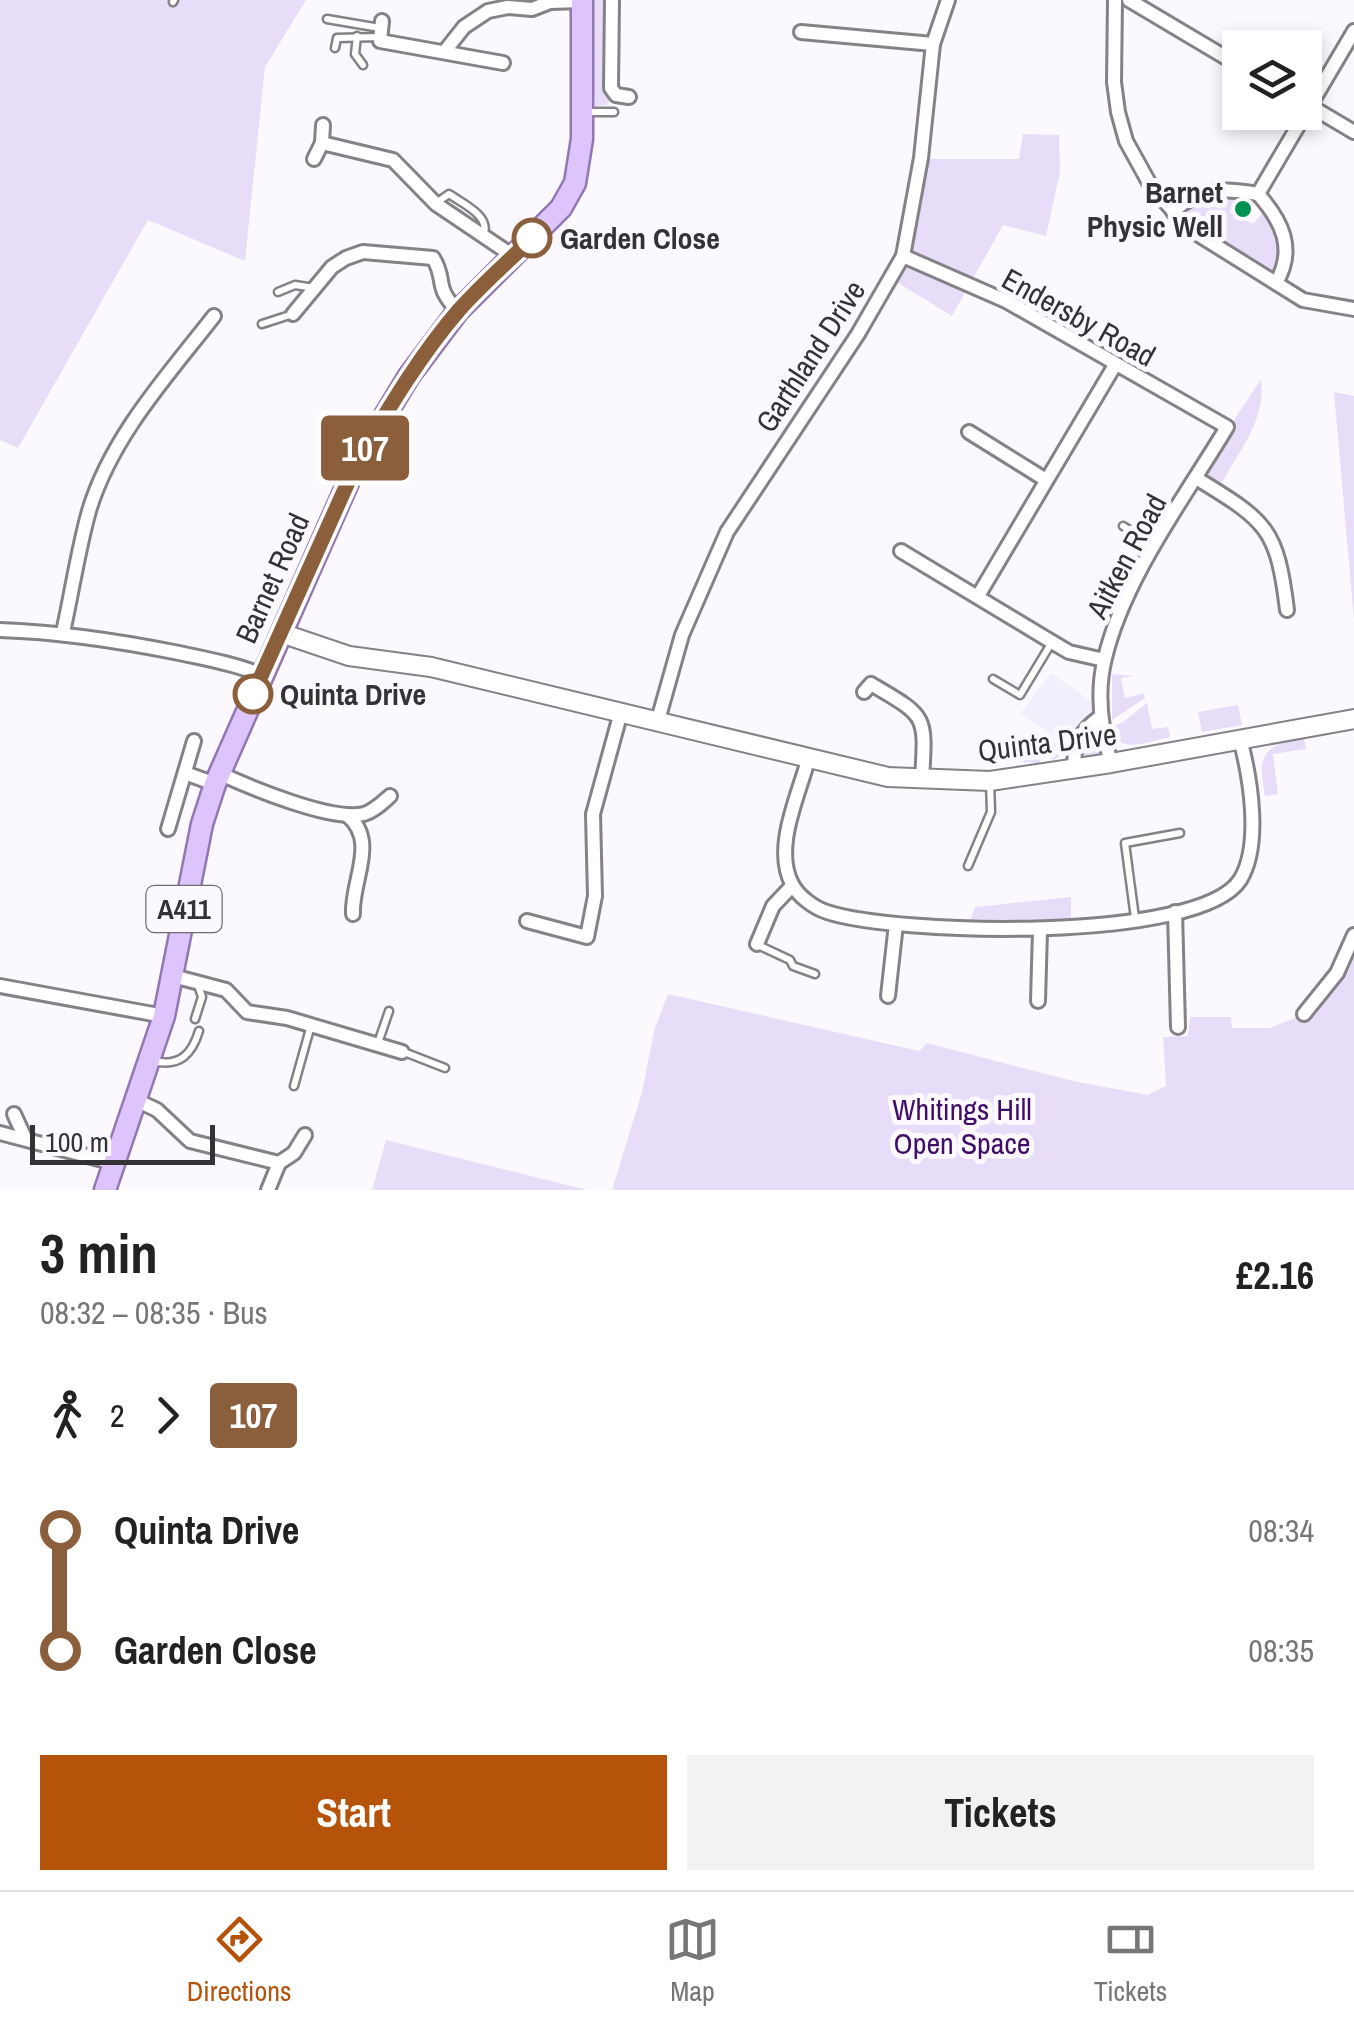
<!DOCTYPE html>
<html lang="en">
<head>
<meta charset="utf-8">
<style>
  body { margin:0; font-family:"Archivo Narrow",sans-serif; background:#f2f2f2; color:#222; height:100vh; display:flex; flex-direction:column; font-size:38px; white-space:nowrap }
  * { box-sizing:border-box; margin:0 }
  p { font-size:32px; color:#767676 }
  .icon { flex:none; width:55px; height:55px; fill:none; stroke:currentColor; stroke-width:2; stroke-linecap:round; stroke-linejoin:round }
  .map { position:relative; height:1190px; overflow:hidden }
  .side { display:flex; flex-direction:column; background:#fff; flex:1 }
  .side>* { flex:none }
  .badge { padding:0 20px; border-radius:8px; font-size:35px; line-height:65px }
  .fabs { position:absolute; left:1222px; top:30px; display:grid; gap:20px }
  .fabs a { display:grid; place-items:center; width:100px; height:100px; border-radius:0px; background:#fff; box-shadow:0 5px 15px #0003; font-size:50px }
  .scale { position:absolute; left:30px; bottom:25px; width:185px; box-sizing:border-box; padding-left:10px; border:5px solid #333234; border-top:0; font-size:28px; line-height:35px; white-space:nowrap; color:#333234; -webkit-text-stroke:8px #fbf9fe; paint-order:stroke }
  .map>.badge { position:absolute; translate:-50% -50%; box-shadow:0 0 0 5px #fff }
  .legs { display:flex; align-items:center; gap:15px; height:110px; padding:0 40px; font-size:32px }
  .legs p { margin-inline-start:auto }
  .summary { display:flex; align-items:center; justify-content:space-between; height:170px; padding:0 40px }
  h1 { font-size:55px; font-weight:700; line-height:75px }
  .action { display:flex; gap:20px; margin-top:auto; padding:20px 40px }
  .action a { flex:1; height:115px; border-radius:0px; background:#b45309; color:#fff; font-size:40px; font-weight:700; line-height:115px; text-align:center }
  .action a+a { background:#f2f2f2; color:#222 }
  ul { padding:0 40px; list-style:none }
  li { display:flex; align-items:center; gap:35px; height:120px; font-size:38px }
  li i { display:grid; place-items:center; width:15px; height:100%; margin:0 12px; background:currentColor }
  li i::after { content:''; width:25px; height:25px; margin:-12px; border:8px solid; border-radius:50%; background:#fff }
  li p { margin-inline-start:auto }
  li:first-child i { background:linear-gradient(#0000 50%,currentColor 0) }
  li:last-child i { background:linear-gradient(currentColor 50%,#0000 0) }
  .dock { display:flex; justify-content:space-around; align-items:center; height:140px; border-top:2px solid #e0e0e0; background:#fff; font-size:28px; color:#767676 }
  .dock a { display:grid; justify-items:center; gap:5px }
  .dock .on { color:#b45309 }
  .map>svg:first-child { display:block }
  .built { fill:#f3eefb }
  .green { fill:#e8ddf9 }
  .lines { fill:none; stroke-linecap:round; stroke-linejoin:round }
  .lane-casing { stroke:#848286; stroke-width:11 }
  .street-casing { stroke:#848286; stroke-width:18 }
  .secondary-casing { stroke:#848286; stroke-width:22 }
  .primary-casing { stroke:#9377b4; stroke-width:25 }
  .lane { stroke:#fff; stroke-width:6 }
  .street { stroke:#fff; stroke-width:12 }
  .secondary { stroke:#fff; stroke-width:18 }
  .primary { stroke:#ddc4fb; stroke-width:20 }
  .line-1-casing { stroke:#fff; stroke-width:22 }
  .line-1 { stroke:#8b5e3c; stroke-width:15 }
  .poi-dot { fill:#029151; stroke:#fbf9fe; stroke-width:4 }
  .stop-1-dot { fill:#fff; stroke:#8b5e3c; stroke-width:5 }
  .labels { text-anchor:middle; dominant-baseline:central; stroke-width:10; stroke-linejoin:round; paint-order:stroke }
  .shield { fill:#fbf9fe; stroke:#6f6e71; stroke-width:2.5 }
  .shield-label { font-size:28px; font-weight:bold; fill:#333234 }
  .poi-label { font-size:30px; font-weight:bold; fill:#333234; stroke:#fbf9fe; text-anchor:end }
  .stop-label { font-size:30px; font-weight:bold; fill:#333234; stroke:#fbf9fe; text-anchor:start }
  .street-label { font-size:30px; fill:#333234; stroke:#fbf9fe }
  .park-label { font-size:30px; fill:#3f0c66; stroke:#fbf9fe }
</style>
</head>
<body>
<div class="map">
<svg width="1354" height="1190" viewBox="0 0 1354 1190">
  <rect width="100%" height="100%" fill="#fbf9fe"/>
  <polygon class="built" points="1051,673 1098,706 1068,744 1020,714"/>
  <g class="green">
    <polygon points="0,0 306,0 265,67 245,261 148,220 18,448 0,440"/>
    <polygon points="586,0 612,0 614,93 607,105 595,106"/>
    <polygon points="1023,134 1059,135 1060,172 1046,236 1003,225 952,316 890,278 927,159 1019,159"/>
    <polygon points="1209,193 1240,195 1230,213 1253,224 1266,209 1282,241 1277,272 1269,272 1185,215 1186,208"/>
    <path d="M1261,379C1267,423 1235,454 1218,491L1196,478Z"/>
    <polygon points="1334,392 1354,396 1354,620"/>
    <polygon points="1112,674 1134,676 1121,678 1125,698 1144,693 1145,698 1112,720"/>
    <path d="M1147,703L1152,729L1168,727L1170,737C1150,741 1114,757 1113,726L1122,723Z"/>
    <polygon points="1238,705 1242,725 1202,732 1198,712"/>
    <polygon points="1100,717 1111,761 1075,767 1083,730"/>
    <path d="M1304,737L1306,749L1273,754L1278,794L1265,796C1257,754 1263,746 1304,737Z"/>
    <path d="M1041,738C1052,741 1060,742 1061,755L1054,760L1047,754L1041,755L1039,763L1022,762L1028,748Z"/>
    <polygon points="1071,897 1071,927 967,930 975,907"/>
    <polygon points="1354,935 1354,1190 612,1190 642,1092 654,1031 668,994 919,1051 927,1043 1073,1081 1148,1095 1166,1086 1163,1037 1188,1036 1190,1017 1231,1017 1232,1028 1270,1028 1304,1014"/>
    <polygon points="386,1140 587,1190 372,1190"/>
  </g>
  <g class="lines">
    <defs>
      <g id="lane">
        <polyline points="173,2 174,0"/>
        <polyline points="327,19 380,28"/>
        <polyline points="357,36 355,54 363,65"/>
        <polyline points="335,48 337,38 379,37"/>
        <polyline points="583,112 614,112"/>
        <path d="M436,203L449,194C463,204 492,216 483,236"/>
        <polyline points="278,292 295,285 314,288"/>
        <polyline points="262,324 293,314"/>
        <polyline points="1123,526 1156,546"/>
        <polyline points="993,679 1020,695 1052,642"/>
        <polyline points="968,866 991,812 990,781"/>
        <polyline points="1135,918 1125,843 1180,833"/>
        <polyline points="758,945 790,960 793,966 815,974"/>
        <polyline points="195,1019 202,997 197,982"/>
        <polyline points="378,1043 389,1011"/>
        <polyline points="404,1052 445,1068"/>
        <path d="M154,1061C180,1067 192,1054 199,1031"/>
        <polyline points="294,1086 311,1025"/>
      </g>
      <g id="street">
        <polyline points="612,0 611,88 616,95 629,97"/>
        <polyline points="1115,0 1114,82 1118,112 1126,141 1152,188 1191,230 1303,300 1354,309"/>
        <polyline points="1129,0 1240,66"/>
        <polyline points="382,21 380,41 503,63"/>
        <polyline points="801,32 933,44"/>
        <polyline points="445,51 464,27 488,11 508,7 532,9 550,2 582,1"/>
        <polyline points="1305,103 1354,132"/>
        <polyline points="322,143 393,160 436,204 513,256"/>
        <polyline points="314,159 322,143 323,125"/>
        <path d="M1258,194C1282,221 1296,249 1276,283"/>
        <path d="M1173,212C1198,187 1225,188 1258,194L1354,31"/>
        <path d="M903,256L1006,301L1227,427C1185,497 1124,578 1105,658C1096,693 1101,729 1111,763"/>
        <path d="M293,314L332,267L346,258L363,252L433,258C447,280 433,286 458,311"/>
        <polyline points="969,432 1046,480"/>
        <path d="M1196,478C1266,521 1277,527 1287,610"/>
        <polyline points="901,551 1052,642 1069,652 1104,660"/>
        <polyline points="978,596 1115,365"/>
        <path d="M0,630C61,632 119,641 179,653C207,659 235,664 262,675"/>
        <path d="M63,632C72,592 78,550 89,511C111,437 168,375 214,316"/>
        <path d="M864,692L871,684C927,717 926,714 922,779"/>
        <polyline points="658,720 682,635 727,532 858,334 903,256 921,158 933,44 948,0"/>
        <path d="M808,760C798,797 773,848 792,884C798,896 814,908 827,912C896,935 1199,943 1240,880C1262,845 1250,776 1240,739"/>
        <path d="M1075,767C1072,744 1082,730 1100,717"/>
        <polyline points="185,773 215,784"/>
        <path d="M219,773C249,787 332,822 364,814C374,811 382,803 390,796"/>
        <path d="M347,815C379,841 351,881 353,914"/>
        <polyline points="168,829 194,741"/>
        <polyline points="1175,912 1178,1027"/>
        <polyline points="527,921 587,937 595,896 593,814 621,712"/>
        <polyline points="757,944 773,906 792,886"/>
        <polyline points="173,976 226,990 247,1012 287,1018 402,1052"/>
        <polyline points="0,986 164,1016"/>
        <polyline points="888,996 896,924"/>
        <polyline points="1038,1001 1040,931"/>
        <polyline points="1304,1014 1337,973 1354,935"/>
        <polyline points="134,1099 157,1110 190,1141 279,1163 268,1190"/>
        <polyline points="14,1114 25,1138"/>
        <polyline points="0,1133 114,1163"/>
        <polyline points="279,1163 294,1153 305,1135"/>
      </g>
      <polyline id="secondary" points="281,633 349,656 431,667 888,777 990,781 1111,763 1354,719"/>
      <polyline id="primary" points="105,1190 164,1016 202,824 215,784 358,460 409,376 458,311 561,208 575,183 582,139 582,0"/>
    </defs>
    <use href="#lane" class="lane-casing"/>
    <use href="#street" class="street-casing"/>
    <use href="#secondary" class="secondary-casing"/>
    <use href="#primary" class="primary-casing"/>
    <use href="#lane" class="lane"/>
    <use href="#street" class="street"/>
    <use href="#secondary" class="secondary"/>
    <use href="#primary" class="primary"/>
  </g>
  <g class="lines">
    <defs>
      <path id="line-1" d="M253,694L358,460C389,408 420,355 459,310C482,284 508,262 532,238"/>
    </defs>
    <use href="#line-1" class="line-1-casing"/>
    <use href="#line-1" class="line-1"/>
  </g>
  <circle class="poi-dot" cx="1243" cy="209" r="10"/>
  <g class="stop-1-dot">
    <circle cx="532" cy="238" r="18"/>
    <circle cx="253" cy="694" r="18"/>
  </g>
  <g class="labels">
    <rect class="shield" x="146.5" y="886" width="75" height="46" rx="8"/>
    <g class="shield-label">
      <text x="184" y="909">A411</text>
    </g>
    <g class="poi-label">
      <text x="1223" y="192">Barnet<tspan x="1223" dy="34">Physic Well</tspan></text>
    </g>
    <g class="stop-label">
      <text x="560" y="238">Garden Close</text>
      <text x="280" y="694">Quinta Drive</text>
    </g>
    <g class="street-label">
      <text transform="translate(1079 317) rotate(29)">Endersby Road</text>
      <text transform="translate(810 356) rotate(-57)">Garthland Drive</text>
      <text transform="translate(1126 556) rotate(-62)">Aitken Road</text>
      <text transform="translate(272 578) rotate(-66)">Barnet Road</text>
      <text transform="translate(1047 742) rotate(-7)">Quinta Drive</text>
    </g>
    <g class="park-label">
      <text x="962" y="1109">Whitings Hill<tspan x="962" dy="34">Open Space</tspan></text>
    </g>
  </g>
</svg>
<div class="fabs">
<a><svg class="icon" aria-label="layers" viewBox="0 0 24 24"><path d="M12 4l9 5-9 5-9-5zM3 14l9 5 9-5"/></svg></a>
</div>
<div class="scale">100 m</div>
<b class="badge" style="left:365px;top:448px;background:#8b5e3c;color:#fff">107</b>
</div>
<section class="side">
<div class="summary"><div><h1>3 min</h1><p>08:32 – 08:35 · Bus</p></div><b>£2.16</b></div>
<div class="legs"><svg class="icon" aria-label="walk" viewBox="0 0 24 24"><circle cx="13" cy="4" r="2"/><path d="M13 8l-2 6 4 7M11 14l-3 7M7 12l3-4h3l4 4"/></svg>2<svg class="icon" aria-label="forward" viewBox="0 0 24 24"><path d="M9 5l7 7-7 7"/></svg><b class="badge" style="background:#8b5e3c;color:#fff">107</b></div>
<ul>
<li><i style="color:#8b5e3c"></i><b>Quinta Drive</b><p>08:34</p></li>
<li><i style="color:#8b5e3c"></i><b>Garden Close</b><p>08:35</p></li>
</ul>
<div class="action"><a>Start</a><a>Tickets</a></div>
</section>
<nav class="dock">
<a class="on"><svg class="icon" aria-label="directions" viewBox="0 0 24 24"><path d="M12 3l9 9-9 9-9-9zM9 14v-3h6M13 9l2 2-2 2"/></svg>Directions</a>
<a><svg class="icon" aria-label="map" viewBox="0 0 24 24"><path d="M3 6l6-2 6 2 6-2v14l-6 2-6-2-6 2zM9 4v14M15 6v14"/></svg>Map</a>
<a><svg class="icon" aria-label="tickets" viewBox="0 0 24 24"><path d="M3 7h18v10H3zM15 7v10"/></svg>Tickets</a>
</nav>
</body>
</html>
